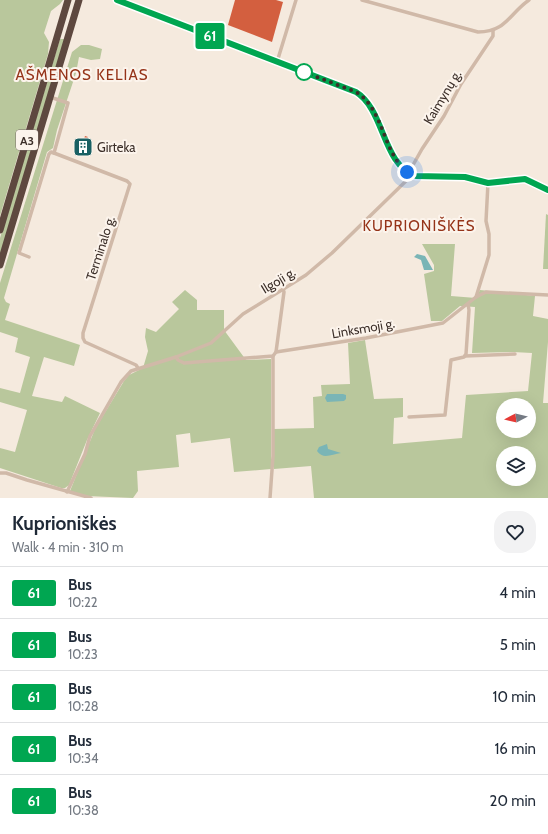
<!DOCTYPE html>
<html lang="en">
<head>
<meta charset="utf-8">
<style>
  body { margin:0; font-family:Cabin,sans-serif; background:#f2f2f3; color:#1f2937; height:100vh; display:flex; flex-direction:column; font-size:15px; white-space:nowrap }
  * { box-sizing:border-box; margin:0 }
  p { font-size:13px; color:#747a83 }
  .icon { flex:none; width:22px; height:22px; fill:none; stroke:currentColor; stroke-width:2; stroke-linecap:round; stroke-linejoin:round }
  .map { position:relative; height:498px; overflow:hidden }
  .panel { display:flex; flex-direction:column; background:#fff; flex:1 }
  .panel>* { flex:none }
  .badge { padding:0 8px; border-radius:3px; font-size:14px; line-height:26px }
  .needle { width:26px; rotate:263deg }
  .tools { position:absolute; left:496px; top:398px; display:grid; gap:8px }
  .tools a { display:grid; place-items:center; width:40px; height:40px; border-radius:50%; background:#fff; box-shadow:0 4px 16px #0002; font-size:20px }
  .you { position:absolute; width:20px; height:20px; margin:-10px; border:3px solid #fff; border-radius:50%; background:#1a73e8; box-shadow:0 0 0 6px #1a73e833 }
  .map>.badge { position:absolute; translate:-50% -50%; box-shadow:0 0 0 2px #fff }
  .round { display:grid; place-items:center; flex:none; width:42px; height:42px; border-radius:16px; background:#f2f2f3 }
  .head { display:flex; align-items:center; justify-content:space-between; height:68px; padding:0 12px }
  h1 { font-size:19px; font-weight:700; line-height:30px }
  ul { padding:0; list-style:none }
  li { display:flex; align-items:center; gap:12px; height:52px; padding:0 12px; border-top:1px solid #e0e1e3 }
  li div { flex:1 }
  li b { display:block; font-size:15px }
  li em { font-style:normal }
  li .badge { min-width:44px; font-weight:700; text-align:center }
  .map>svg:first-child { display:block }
  .green { fill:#b9c79c; fill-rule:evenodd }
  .water { fill:#7ab5b6 }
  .building { fill:#d35f3f }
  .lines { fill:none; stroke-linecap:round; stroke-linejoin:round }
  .street { stroke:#d0b9a8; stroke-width:3.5 }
  .highway { stroke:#5e483f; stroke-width:7 }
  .line-casing { stroke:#fff; stroke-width:9 }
  .line { stroke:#00a651; stroke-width:6 }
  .walk { stroke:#3c2f29; stroke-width:4; stroke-dasharray:0 7.2 }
  .stop-dot { fill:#fff; stroke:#00a651; stroke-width:2 }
  .labels { text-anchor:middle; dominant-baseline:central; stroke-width:4; stroke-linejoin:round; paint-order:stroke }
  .shield { fill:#fcf4ec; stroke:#766a64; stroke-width:1 }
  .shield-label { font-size:12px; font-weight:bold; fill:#3c2f29 }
  .street-label { font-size:13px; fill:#3c2f29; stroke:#fcf4ec }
  .poi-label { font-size:13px; fill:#3c2f29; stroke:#fcf4ec; text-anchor:start }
  .quarter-label { font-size:15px; letter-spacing:1px; fill:#953318; stroke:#fcf4ec }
</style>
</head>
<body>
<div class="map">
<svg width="548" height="498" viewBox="0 0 548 498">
  <rect width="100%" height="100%" fill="#f5eade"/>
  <g class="green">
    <polygon points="0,0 63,0 60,4 51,11 44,33 49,42 48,54 0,216"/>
    <polygon points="60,39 64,39 64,42 0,257 0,238"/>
    <polygon points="81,45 89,45 102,49 100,59 91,60 79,57 76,73 57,130 53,148 47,152 4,298 6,302 10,304 5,320 80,345 74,366 44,357 32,396 62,402 65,396 100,413 87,440 69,485 65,488 61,488 0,468 0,448 15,452 27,410 0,402 0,388 20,393 30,357 15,352 18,338 0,332 0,283 72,52"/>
    <polygon points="546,214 548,215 548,269 543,269"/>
    <path d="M422,244H455L451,296L476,298L480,290L535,296L533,316L548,319V342L543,403H548V498H314L311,466L274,469V429L314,428L313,397L322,396L321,385L350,384L348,343L365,340L374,399L403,398V417L394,418L393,444L462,438L466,395L528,391L532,353L513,352L472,353L475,307L460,306L442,321H431L424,274L434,271V265ZM503,405H529V431H503ZM503,453H529V479H503Z"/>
    <polygon points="185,290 197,300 197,310 224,310 224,330 246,360 271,359 271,469 234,472 230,438 191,443 190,433 176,435 179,467 137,471 138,491 133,498 87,496 70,491 95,429 124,381 129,375 143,368 148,351 145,337 146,328 156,332 179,309 172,302"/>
  </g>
  <g class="water">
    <polygon points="417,254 425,256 433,270 424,270 421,260 414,257"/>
    <polygon points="327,394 343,394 346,395 346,399 344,401 327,402 325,398"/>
    <path d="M327,444L328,449L341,453C332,454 323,460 317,451L319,447Z"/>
  </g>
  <g class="building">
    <polygon points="235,0 276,0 283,2 272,42 228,25"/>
    <polygon points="85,136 88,137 87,139 89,140 83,156 77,153 82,138 84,139"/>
  </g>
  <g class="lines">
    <g class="street">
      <path d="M117,0L358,94C386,112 382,165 416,175L465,177L488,183L525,179L548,190"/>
      <path d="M362,0L478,32C506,32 509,14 529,0"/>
      <polyline points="277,62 296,0"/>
      <polyline points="50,97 68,103 54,153 127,181 130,184 83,333 83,338 85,342 136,365 138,368"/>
      <polyline points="29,257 19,253 49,154 51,152 54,153"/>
      <polyline points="476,297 489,255 489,234 486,221 488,183"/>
      <polyline points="276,352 284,292 283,289"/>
      <polyline points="465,356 515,354"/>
      <polyline points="176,357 178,360 184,363 273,356 276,352 366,338 443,323 476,297 486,292 548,295"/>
      <polyline points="409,417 445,415 451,360 464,357 466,354 469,310 468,304"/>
      <polyline points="0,473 6,473 27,480 91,498"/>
      <polyline points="67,492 85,454 90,436 121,382 131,371 176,357 211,343 243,314 306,275 332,253 406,181 410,176 413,165 422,149 444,116 461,84 493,36 493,31"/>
      <polyline points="270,498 273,456 273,356"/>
    </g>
    <g class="highway">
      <polyline points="0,230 68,0"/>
      <polyline points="0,265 79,0"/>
    </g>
  </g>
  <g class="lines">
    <defs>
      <path id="line" d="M117,0L356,92C385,110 382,165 416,176L465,177L488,183L525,179L548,190"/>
    </defs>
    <use href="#line" class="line-casing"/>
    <use href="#line" class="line"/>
    <path class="walk" d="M304,72L356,92C384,109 382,151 407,172"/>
  </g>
  <defs>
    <symbol id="building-square" viewBox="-11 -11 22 22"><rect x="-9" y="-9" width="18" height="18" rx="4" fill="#196063" stroke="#fcf4ec"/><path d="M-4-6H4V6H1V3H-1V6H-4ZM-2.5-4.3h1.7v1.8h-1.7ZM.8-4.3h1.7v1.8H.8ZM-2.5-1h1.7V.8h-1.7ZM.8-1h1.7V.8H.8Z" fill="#fff"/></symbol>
  </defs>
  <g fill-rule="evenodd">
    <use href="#building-square" x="72" y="136" width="22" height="22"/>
  </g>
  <circle class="stop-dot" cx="304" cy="72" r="8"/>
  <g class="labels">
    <rect class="shield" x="16" y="130" width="22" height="20" rx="3"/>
    <g class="shield-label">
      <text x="27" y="140">A3</text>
    </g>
    <g class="street-label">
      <text transform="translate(442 97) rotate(-59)">Kaimynų g.</text>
      <text transform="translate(100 248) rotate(-72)">Terminalo g.</text>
      <text transform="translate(278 280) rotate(-31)">Ilgoji g.</text>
      <text transform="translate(363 328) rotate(-10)">Linksmoji g.</text>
    </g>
    <g class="poi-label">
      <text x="97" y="147">Girteka</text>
    </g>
    <g class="quarter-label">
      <text x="82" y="75">AŠMENOS KELIAS</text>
      <text x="419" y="226">KUPRIONIŠKĖS</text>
    </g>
  </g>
</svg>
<div class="tools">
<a><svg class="needle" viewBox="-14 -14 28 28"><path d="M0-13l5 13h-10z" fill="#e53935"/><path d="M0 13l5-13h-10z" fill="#747a83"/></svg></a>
<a><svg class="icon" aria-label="layers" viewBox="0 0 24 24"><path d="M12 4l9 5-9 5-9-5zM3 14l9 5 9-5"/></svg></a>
</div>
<div class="you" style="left:407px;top:172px"></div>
<b class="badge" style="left:210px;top:36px;background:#00a651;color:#fff">61</b>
</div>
<section class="panel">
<div class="head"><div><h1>Kuprioniškės</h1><p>Walk · 4 min · 310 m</p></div><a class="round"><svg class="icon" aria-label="heart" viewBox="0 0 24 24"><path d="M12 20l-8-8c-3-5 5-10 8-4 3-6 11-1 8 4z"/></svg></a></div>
<ul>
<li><span class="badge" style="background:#00a651;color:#fff">61</span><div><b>Bus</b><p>10:22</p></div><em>4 min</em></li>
<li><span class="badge" style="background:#00a651;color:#fff">61</span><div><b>Bus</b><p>10:23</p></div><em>5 min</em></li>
<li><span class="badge" style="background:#00a651;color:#fff">61</span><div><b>Bus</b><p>10:28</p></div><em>10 min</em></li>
<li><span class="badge" style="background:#00a651;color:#fff">61</span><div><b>Bus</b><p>10:34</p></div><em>16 min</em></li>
<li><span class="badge" style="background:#00a651;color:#fff">61</span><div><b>Bus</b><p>10:38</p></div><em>20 min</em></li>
</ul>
</section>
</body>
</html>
